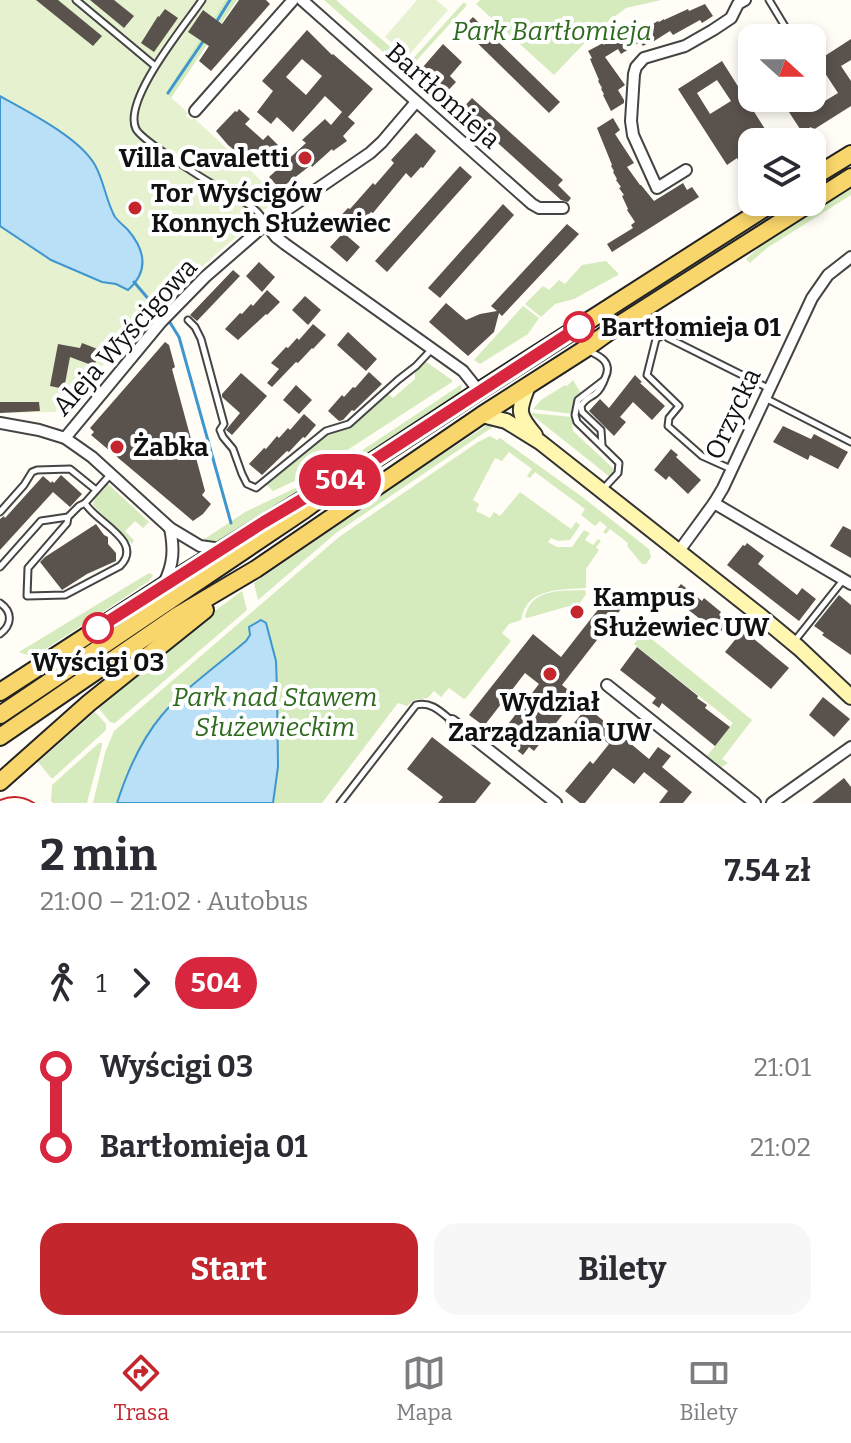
<!DOCTYPE html>
<html lang="pl">
<head>
<meta charset="utf-8">
<style>
  body { margin:0; font-family:Bitter,serif; background:#f7f7f7; color:#2b2b33; height:100vh; display:flex; flex-direction:column; font-size:30px; white-space:nowrap }
  * { box-sizing:border-box; margin:0 }
  p { font-size:26px; color:#7c7c81 }
  .icon { flex:none; width:44px; height:44px; fill:none; stroke:currentColor; stroke-width:2; stroke-linecap:round; stroke-linejoin:round }
  .map { position:relative; height:803px; overflow:hidden }
  .drawer { display:flex; flex-direction:column; background:#fff; flex:1 }
  .drawer>* { flex:none }
  .badge { padding:0 16px; border-radius:26px; font-size:28px; line-height:52px }
  .needle { width:52px; rotate:111deg }
  .controls { position:absolute; left:738px; top:24px; display:grid; gap:16px }
  .controls a { display:grid; place-items:center; width:88px; height:88px; border-radius:16px; background:#fff; box-shadow:0 4px 12px #0003; font-size:40px }
  .map>.badge { position:absolute; translate:-50% -50%; box-shadow:0 0 0 4px #fff }
  .legs { display:flex; align-items:center; gap:12px; height:88px; padding:0 40px; font-size:26px }
  .legs p { margin-inline-start:auto }
  .head { display:flex; align-items:center; justify-content:space-between; height:136px; padding:0 40px }
  h1 { font-size:44px; font-weight:700; line-height:60px }
  .button { display:flex; gap:16px; margin-top:auto; padding:16px 40px }
  .button a { flex:1; height:92px; border-radius:24px; background:#c4262e; color:#fff; font-size:32px; font-weight:700; line-height:92px; text-align:center }
  .button a+a { background:#f7f7f7; color:#2b2b33 }
  ul { padding:0 40px; list-style:none }
  li { display:flex; align-items:center; gap:28px; height:80px; font-size:30px }
  li i { display:grid; place-items:center; width:12px; height:100%; margin:0 10px; background:currentColor }
  li i::after { content:''; width:20px; height:20px; margin:-10px; border:6px solid; border-radius:50%; background:#fff }
  li p { margin-inline-start:auto }
  li:first-child i { background:linear-gradient(#0000 50%,currentColor 0) }
  li:last-child i { background:linear-gradient(currentColor 50%,#0000 0) }
  .tab-bar { display:flex; justify-content:space-around; align-items:center; height:112px; border-top:2px solid #e1e1e2; background:#fff; font-size:22px; color:#7c7c81 }
  .tab-bar a { display:grid; justify-items:center; gap:4px }
  .tab-bar .on { color:#c4262e }
  .map>svg:first-child { display:block }
  .green { fill:#d5ebbd }
  .pitch { fill:#e6f2cf }
  .water { fill:#b9e0f7; stroke:#3f96cf; stroke-width:2 }
  .lines { fill:none; stroke-linecap:round; stroke-linejoin:round }
  .stream { stroke:#3f96cf; stroke-width:3 }
  .building { fill:#5a524d; fill-rule:evenodd }
  .lane-casing { stroke:#444; stroke-width:9 }
  .street-casing { stroke:#444; stroke-width:14 }
  .secondary-casing { stroke:#333; stroke-width:18 }
  .primary-casing { stroke:#222; stroke-width:20 }
  .lane { stroke:#fff; stroke-width:5 }
  .street { stroke:#fff; stroke-width:10 }
  .secondary { stroke:#fff6b0; stroke-width:14 }
  .primary { stroke:#f9d66b; stroke-width:16 }
  .tram { stroke:#c4262e; stroke-width:2 }
  .line-1-casing { stroke:#fff; stroke-width:18 }
  .line-1 { stroke:#d7263d; stroke-width:12 }
  .poi-dot { fill:#c4262e; stroke:#fff; stroke-width:3 }
  .stop-1-dot { fill:#fff; stroke:#d7263d; stroke-width:4 }
  .labels { text-anchor:middle; dominant-baseline:central; stroke-width:8; stroke-linejoin:round; paint-order:stroke }
  .park-label { font-size:26px; font-style:italic; fill:#2f6b1f; stroke:#fff }
  .street-label { font-size:26px; fill:#111; stroke:#fff }
  .poi-label { font-size:26px; font-weight:bold; fill:#111; stroke:#fff; text-anchor:start }
  .stop-label { font-size:26px; font-weight:bold; fill:#111; stroke:#fff; text-anchor:start }
</style>
</head>
<body>
<div class="map">
<svg width="851" height="803" viewBox="0 0 851 803">
  <rect width="100%" height="100%" fill="#fffdf5"/>
  <g class="green">
    <polygon points="225,0 237,0 171,98 165,93"/>
    <polygon points="324,0 336,0 409,63 464,2 467,5 406,72"/>
    <polygon points="480,0 661,0 626,8 598,29 554,75 476,4"/>
    <polygon points="851,189 851,195 767,248 750,263 746,259 763,244"/>
    <polygon points="606,261 618,273 618,275 574,299 555,304 541,317 525,304 543,286 549,290 559,280 565,284 582,265"/>
    <polygon points="523,306 539,318 528,334 480,364 474,360"/>
    <polygon points="425,361 452,380 452,382 312,473 273,491 266,484 324,436 349,428 388,394 393,398 415,379 415,372"/>
    <polygon points="573,380 582,395 574,403 573,414 533,409 541,400 565,385 567,386"/>
    <polygon points="462,384 461,390 456,396 337,475 218,544 200,542 245,512 331,471"/>
    <polygon points="532,413 572,417 575,424 572,424 573,431 616,471 610,477 532,415"/>
    <polygon points="492,422 500,422 336,533 258,600 254,583 399,483"/>
    <path d="M490,436L497,440L500,438L581,496L649,549L651,557L646,564H642L627,546L628,543L610,529L606,534L603,532L607,527L600,521L595,526L581,515L585,509L535,472L530,478L527,476L532,469L509,452L502,461L495,458L473,500L479,504L476,511L490,518L494,512L500,516L520,492L571,529L576,522L580,525L570,540L558,541L551,538L548,542L557,547H572L584,530L590,533L585,540L593,545L598,539L601,541L596,547L599,550L586,569V588C560,590 527,587 521,620L509,624L502,633L511,641L466,698L464,699L449,688L441,697L434,691L428,698L414,700L407,706L398,703L322,803H93L105,753L114,731L339,537L478,442Z"/>
    <polygon points="107,483 149,522 143,528 135,521 125,531 134,540 132,544 93,505 95,497"/>
    <polygon points="149,573 153,575 149,581 97,616 95,613 88,618 89,621 33,657 19,652"/>
    <path d="M585,590L586,594L580,603L527,618L525,617C531,588 561,591 585,590Z"/>
    <polygon points="242,591 247,610 115,723 110,722 96,705 197,624"/>
    <polygon points="643,632 752,720 722,759 728,763 722,767 707,756 733,723 634,644"/>
    <polygon points="95,712 106,724 106,730 52,779 38,762"/>
    <polygon points="99,743 102,743 102,746 87,803 53,803 51,801 52,785"/>
  </g>
  <g class="pitch">
    <path d="M0,0H225L166,93L188,113L186,116L191,120L194,118L283,201C277,206 272,206 265,209C256,212 252,220 246,228L161,303L123,346L55,412L0,413Z"/>
    <polygon points="417,0 436,0 448,10 408,56 385,37"/>
  </g>
  <g class="water">
    <path d="M0,96C28,112 79,137 95,165C104,181 106,201 115,217C119,222 124,226 128,230C146,251 149,271 128,290L116,284L102,282L51,260L0,226Z"/>
    <path d="M261,620L266,623L276,661L277,690L278,767L273,803H117C127,772 141,740 162,715C186,687 218,665 246,641L250,635L249,627Z"/>
  </g>
  <g class="lines">
    <g class="stream">
      <polyline points="215,24 230,0"/>
      <polyline points="168,93 204,40"/>
      <polyline points="134,282 163,316"/>
      <polyline points="169,321 179,337 231,523"/>
    </g>
  </g>
  <g class="building">
    <polygon points="36,0 58,0 102,36 93,46"/>
    <polygon points="90,0 114,0 134,16 124,28"/>
    <polygon points="239,0 266,0 270,4 211,71 199,61 209,46 188,32 203,10 222,24"/>
    <polygon points="705,4 713,16 702,23 700,20 673,35 670,31 651,43 650,42 643,46 640,42 621,54 618,49 605,57 625,85 618,90 624,100 624,103 611,111 603,95 604,94 601,89 602,88 598,81 599,80 590,59 592,58 588,51 603,43 604,45 611,38 612,40 620,35 621,36 634,30 635,31 642,27 643,28 650,24 651,25 658,21 659,22 664,19 664,20 688,9 689,11"/>
    <polygon points="165,9 178,18 154,52 141,43 158,16 159,17"/>
    <polygon points="473,17 560,102 549,113 462,28"/>
    <path d="M307,30L332,55L333,54L373,89L348,117L355,123L343,136L347,141L333,151L332,149L312,167L311,165L280,189L269,177L306,143L302,140L325,119L331,125L342,112L325,96L293,132L277,117L271,124L257,112L273,91L262,81ZM302,59L322,76L306,95L286,77Z"/>
    <polygon points="851,39 851,60 841,66 851,81 851,106 813,130 811,127 802,132 787,109 797,102 799,98 816,98 820,104 838,93 817,61"/>
    <polygon points="443,44 462,62 450,76 456,82 442,97 416,75"/>
    <path d="M722,61L770,137L763,142H752V157L741,164L737,158L727,165L678,89ZM717,80L731,101L710,114L697,93Z"/>
    <polygon points="472,98 563,180 558,185 571,198 568,202 561,200 461,110"/>
    <polygon points="239,109 250,119 245,124 263,140 268,135 278,145 276,148 277,149 258,169 228,145 216,131 235,111 237,112"/>
    <polygon points="613,118 620,130 615,134 634,163 627,167 640,185 641,185 654,201 683,183 687,190 692,187 699,197 612,252 607,244 633,228 631,225 635,222 627,210 628,209 622,196 624,195 619,188 621,187 616,180 617,179 613,172 614,171 611,166 612,165 597,128"/>
    <polygon points="416,133 436,151 423,168 421,167 411,178 406,173 373,213 371,212 359,224 358,223 346,235 360,247 347,262 330,247 343,233 333,224 348,208 350,209 373,183 375,185 394,163 391,160"/>
    <polygon points="460,166 472,177 387,272 375,261"/>
    <polygon points="503,204 514,215 440,298 428,288"/>
    <polygon points="567,224 579,234 502,316 499,313 494,332 468,356 429,322 446,303 466,320 480,314 497,311 491,306"/>
    <polygon points="259,262 275,277 262,292 246,276"/>
    <polygon points="233,270 240,276 197,321 190,315"/>
    <polygon points="267,290 280,302 267,315 266,314 238,340 225,329 240,313 242,314 251,304 253,306"/>
    <polygon points="305,296 321,310 308,325 292,310"/>
    <polygon points="313,324 326,335 313,349 312,348 298,363 296,362 272,387 267,383 279,369 271,363 286,347 288,348 297,338 299,340"/>
    <polygon points="348,332 377,359 366,371 337,345"/>
    <polygon points="165,342 169,345 175,367 172,369 205,491 202,495 211,504 203,514 193,521 91,435 94,432 90,428"/>
    <polygon points="82,343 100,350 94,366 70,357 64,389 50,386 58,344 80,348"/>
    <polygon points="369,372 382,384 354,411 352,410 343,420 339,421 328,411 342,395 344,397 353,387 355,388"/>
    <polygon points="241,373 267,396 232,435 226,430 240,413 222,397 222,394"/>
    <polygon points="635,375 642,382 640,383 665,406 652,420 633,402 620,417 626,422 614,436 589,411 600,399 609,408"/>
    <polygon points="296,385 312,400 299,414 283,400"/>
    <polygon points="0,402 39,402 40,411 0,413"/>
    <polygon points="304,414 316,425 305,438 303,437 289,452 287,451 262,475 249,464 264,448 266,449 277,436 279,438 288,428 290,430"/>
    <polygon points="783,426 811,439 814,434 848,452 838,469 810,455 808,460 773,442"/>
    <polygon points="671,449 678,455 676,457 701,480 688,494 669,476 666,480 654,470"/>
    <polygon points="61,475 82,494 70,507 53,492 0,550 0,519 4,516 5,518 43,476 51,483 52,481 54,483"/>
    <polygon points="96,524 104,535 108,537 108,544 116,553 116,561 87,574 62,590 40,562 45,557"/>
    <polygon points="843,526 851,530 851,558 830,546"/>
    <polygon points="747,543 764,556 758,564 797,595 802,588 816,599 799,621 727,565 743,545 745,546"/>
    <polygon points="681,584 702,601 704,598 721,612 719,615 728,622 719,634 676,600 677,599 672,595"/>
    <polygon points="611,593 625,604 562,685 572,693 566,700 571,704 534,751 529,747 523,755 499,736 539,684 525,673 484,726 469,715 533,634 561,657"/>
    <polygon points="839,595 851,605 851,655 822,635 824,633 814,626"/>
    <polygon points="743,630 789,668 771,689 725,652"/>
    <polygon points="637,647 698,696 697,698 707,705 705,708 730,727 715,746 662,703 659,708 652,703 656,698 620,670"/>
    <polygon points="823,697 850,719 834,737 809,715"/>
    <polygon points="587,707 649,759 658,747 671,756 662,767 692,792 683,803 659,803 668,791 644,772 634,784 613,768 585,803 580,803 565,791 590,761 593,764 609,744 587,726 584,730 574,723"/>
    <polygon points="432,737 491,783 475,803 438,803 443,797 407,769"/>
    <polygon points="844,778 851,787 851,803 812,803"/>
  </g>
  <g class="lines">
    <defs>
      <g id="lane">
        <polyline points="76,0 155,66"/>
        <path d="M202,0C186,24 122,100 136,129C142,141 207,181 222,190C238,200 257,205 265,223"/>
        <polyline points="769,0 792,38"/>
        <polyline points="812,71 819,83 812,87"/>
        <polyline points="784,104 794,98"/>
        <polyline points="188,320 195,327 201,339 224,424 220,430 223,437 233,449 242,474 247,484 256,488 326,431 349,424 398,380 416,366 432,349"/>
        <path d="M587,350C600,356 613,362 605,378C603,384 600,390 595,394C589,398 585,399 581,406L582,412L601,430L602,445"/>
        <polyline points="767,399 851,442"/>
        <polyline points="731,469 702,456 668,426 669,418 679,406 647,375 656,339 665,334 668,338 768,388"/>
        <polyline points="603,489 618,473 619,463 577,422 575,415 578,400 604,380"/>
        <polyline points="0,512 24,485 32,472 37,470 70,469 96,490"/>
        <path d="M68,517L67,523L28,568L27,596L65,595L120,566C145,541 95,522 85,503L110,475"/>
        <polyline points="0,567 41,521 68,517 79,506 85,503"/>
        <path d="M0,603C13,612 12,625 0,634"/>
        <polyline points="793,643 844,579"/>
        <path d="M340,803L416,705C431,701 441,712 452,721"/>
      </g>
      <g id="street">
        <polyline points="302,0 532,204 539,208 563,208"/>
        <polyline points="195,111 293,0"/>
        <polyline points="686,170 657,188 633,135 631,121 634,74 636,67 644,58 685,46 713,30 731,18 738,4 745,0"/>
        <polyline points="266,224 276,237 285,244 463,371 479,391"/>
        <polyline points="0,423 39,430 65,438 92,457 170,528 200,546 221,549"/>
        <polyline points="65,438 161,322 205,277 266,224 370,153 382,142 416,102"/>
        <polyline points="714,503 851,584"/>
        <polyline points="679,551 714,503 723,488 812,298 828,275 851,257"/>
        <path d="M164,583C174,564 174,548 170,528"/>
        <polyline points="607,685 755,803"/>
        <polyline points="452,721 556,803"/>
        <polyline points="772,803 851,747"/>
      </g>
      <g id="secondary">
        <path d="M528,386C518,411 517,414 535,435"/>
        <polyline points="482,415 506,421 540,442 758,614 799,648 851,697"/>
      </g>
      <g id="primary">
        <polyline points="812,178 851,154"/>
        <polyline points="0,692 162,587 302,500"/>
        <polyline points="0,715 304,510 353,474 479,391 774,202"/>
        <polyline points="0,737 175,617 256,569 482,415 585,349 617,326 851,177"/>
        <polyline points="0,782 89,703 205,610"/>
      </g>
    </defs>
    <use href="#lane" class="lane-casing"/>
    <use href="#street" class="street-casing"/>
    <use href="#secondary" class="secondary-casing"/>
    <use href="#primary" class="primary-casing"/>
    <use href="#lane" class="lane"/>
    <use href="#street" class="street"/>
    <use href="#secondary" class="secondary"/>
    <use href="#primary" class="primary"/>
    <path class="tram" d="M0,800C12,795 23,796 34,803"/>
  </g>
  <g class="lines">
    <defs>
      <polyline id="line-1" points="98,628 264,522 308,496 353,474 579,327"/>
    </defs>
    <use href="#line-1" class="line-1-casing"/>
    <use href="#line-1" class="line-1"/>
  </g>
  <g class="poi-dot">
    <circle cx="305" cy="158" r="8"/>
    <circle cx="135" cy="208" r="8"/>
    <circle cx="117" cy="447" r="8"/>
    <circle cx="577" cy="612" r="8"/>
    <circle cx="550" cy="674" r="8"/>
  </g>
  <g class="stop-1-dot">
    <circle cx="579" cy="327" r="14"/>
    <circle cx="98" cy="628" r="14"/>
  </g>
  <g class="labels">
    <g class="park-label">
      <text x="552" y="31">Park Bartłomieja</text>
      <text x="275" y="697">Park nad Stawem<tspan x="275" dy="30">Służewieckim</tspan></text>
    </g>
    <g class="street-label">
      <text transform="translate(443 96) rotate(42)">Bartłomieja</text>
      <text transform="translate(125 337) rotate(-48)">Aleja Wyścigowa</text>
      <text transform="translate(733 414) rotate(-65)">Orzycka</text>
    </g>
    <g class="poi-label">
      <text x="289" y="158" text-anchor="end">Villa Cavaletti</text>
      <text x="151" y="193">Tor Wyścigów<tspan x="151" dy="30">Konnych Służewiec</tspan></text>
      <text x="133" y="447">Żabka</text>
      <text x="593" y="597">Kampus<tspan x="593" dy="30">Służewiec UW</tspan></text>
      <text x="550" y="702" text-anchor="middle">Wydział<tspan x="550" dy="30">Zarządzania UW</tspan></text>
    </g>
    <g class="stop-label">
      <text x="601" y="327">Bartłomieja 01</text>
      <text x="98" y="662" text-anchor="middle">Wyścigi 03</text>
    </g>
  </g>
</svg>
<div class="controls">
<a><svg class="needle" viewBox="-14 -14 28 28"><path d="M0-13l5 13h-10z" fill="#e53935"/><path d="M0 13l5-13h-10z" fill="#7c7c81"/></svg></a>
<a><svg class="icon" aria-label="layers" viewBox="0 0 24 24"><path d="M12 4l9 5-9 5-9-5zM3 14l9 5 9-5"/></svg></a>
</div>
<b class="badge" style="left:340px;top:480px;background:#d7263d;color:#fff">504</b>
</div>
<section class="drawer">
<div class="head"><div><h1>2 min</h1><p>21:00 – 21:02 · Autobus</p></div><b>7.54 zł</b></div>
<div class="legs"><svg class="icon" aria-label="walk" viewBox="0 0 24 24"><circle cx="13" cy="4" r="2"/><path d="M13 8l-2 6 4 7M11 14l-3 7M7 12l3-4h3l4 4"/></svg>1<svg class="icon" aria-label="forward" viewBox="0 0 24 24"><path d="M9 5l7 7-7 7"/></svg><b class="badge" style="background:#d7263d;color:#fff">504</b></div>
<ul>
<li><i style="color:#d7263d"></i><b>Wyścigi 03</b><p>21:01</p></li>
<li><i style="color:#d7263d"></i><b>Bartłomieja 01</b><p>21:02</p></li>
</ul>
<div class="button"><a>Start</a><a>Bilety</a></div>
</section>
<nav class="tab-bar">
<a class="on"><svg class="icon" aria-label="directions" viewBox="0 0 24 24"><path d="M12 3l9 9-9 9-9-9zM9 14v-3h6M13 9l2 2-2 2"/></svg>Trasa</a>
<a><svg class="icon" aria-label="map" viewBox="0 0 24 24"><path d="M3 6l6-2 6 2 6-2v14l-6 2-6-2-6 2zM9 4v14M15 6v14"/></svg>Mapa</a>
<a><svg class="icon" aria-label="tickets" viewBox="0 0 24 24"><path d="M3 7h18v10H3zM15 7v10"/></svg>Bilety</a>
</nav>
</body>
</html>
